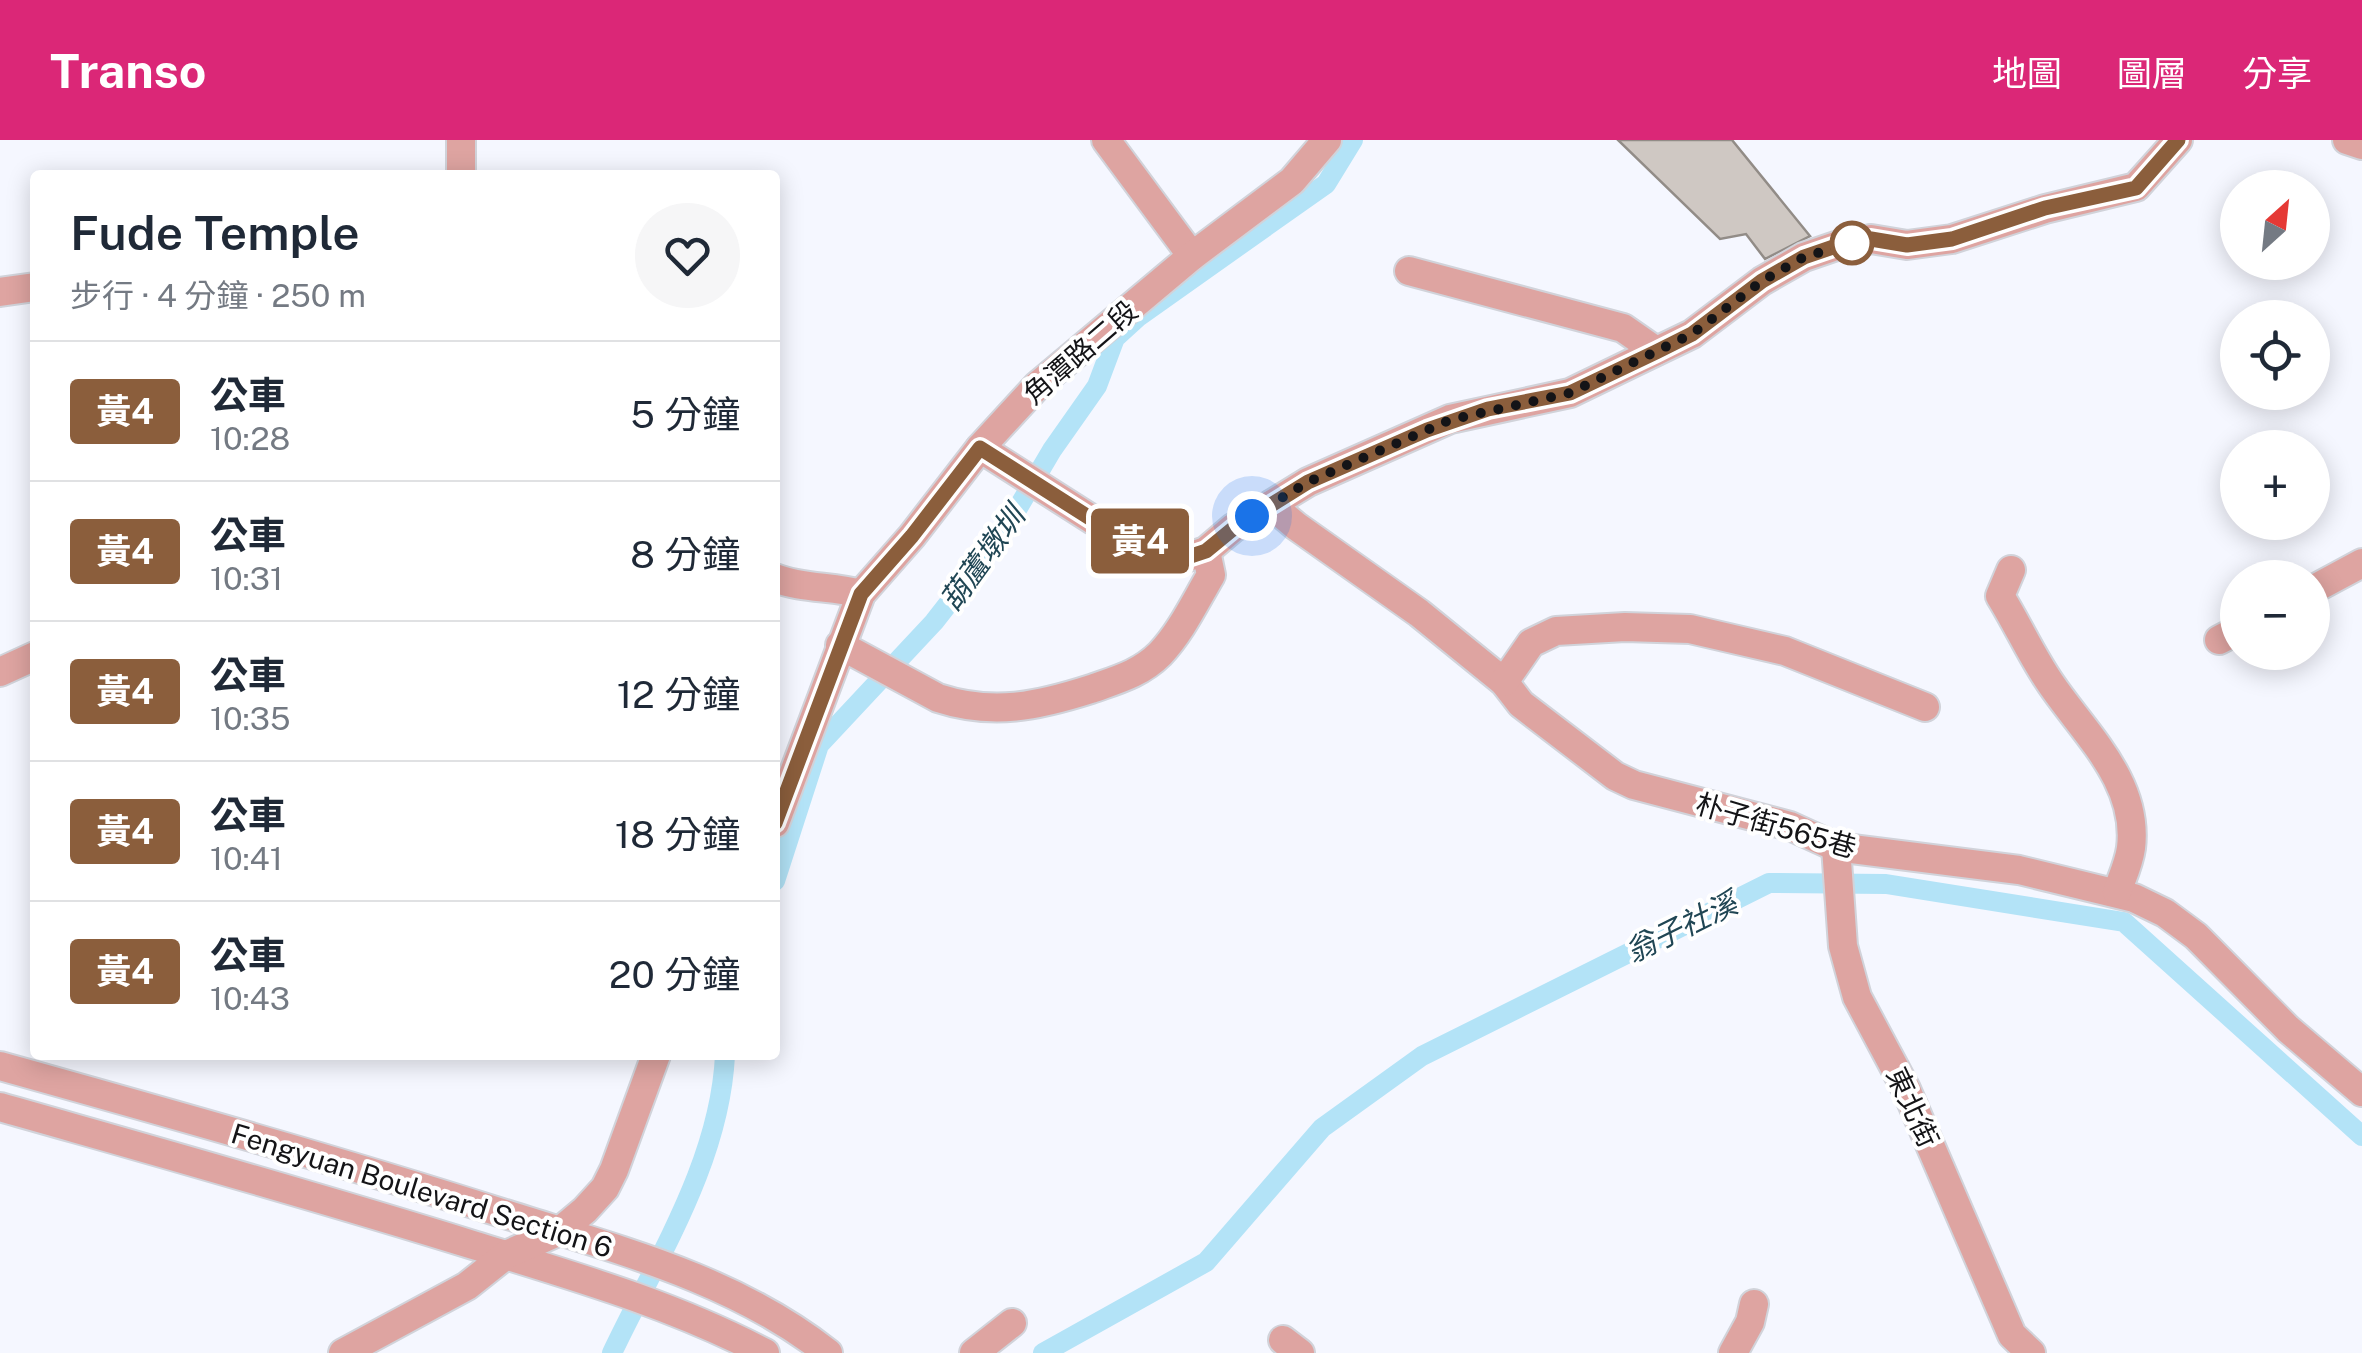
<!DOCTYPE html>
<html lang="zh-TW">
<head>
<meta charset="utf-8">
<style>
  body { margin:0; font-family:"Public Sans","Noto Sans TC",sans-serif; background:#f6f6f7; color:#1f2937; height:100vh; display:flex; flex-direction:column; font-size:38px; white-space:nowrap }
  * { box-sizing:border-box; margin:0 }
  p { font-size:32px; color:#747a83 }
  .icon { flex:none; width:55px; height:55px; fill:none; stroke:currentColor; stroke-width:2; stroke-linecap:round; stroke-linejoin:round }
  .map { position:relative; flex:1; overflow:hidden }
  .side { position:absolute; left:30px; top:30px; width:750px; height:890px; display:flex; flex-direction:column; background:#fff; border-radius:10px; box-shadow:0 5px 25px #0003 }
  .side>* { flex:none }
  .badge { padding:0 20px; border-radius:8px; font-size:35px; line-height:65px }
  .needle { width:65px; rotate:27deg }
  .tools { position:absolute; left:2220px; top:30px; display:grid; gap:20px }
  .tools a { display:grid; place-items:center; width:110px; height:110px; border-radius:50%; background:#fff; box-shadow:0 5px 25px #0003; font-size:50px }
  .you { position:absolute; width:50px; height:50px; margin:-25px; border:8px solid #fff; border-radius:50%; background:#1a73e8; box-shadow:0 0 0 15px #1a73e833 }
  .map>.badge { position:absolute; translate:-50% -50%; box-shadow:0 0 0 5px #fff }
  .round { display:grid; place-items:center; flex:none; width:105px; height:105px; border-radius:52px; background:#f6f6f7 }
  .headline { display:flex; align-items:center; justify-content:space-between; height:170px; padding:0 40px }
  h1 { font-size:48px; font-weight:600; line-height:75px }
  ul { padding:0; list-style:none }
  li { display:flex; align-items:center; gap:30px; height:140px; padding:0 40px; border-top:2px solid #e0e1e3 }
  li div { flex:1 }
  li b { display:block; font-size:38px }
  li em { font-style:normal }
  li .badge { min-width:110px; font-weight:700; text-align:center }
  header { display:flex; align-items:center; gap:60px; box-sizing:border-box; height:140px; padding:0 50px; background:#db2777; color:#fff }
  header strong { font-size:48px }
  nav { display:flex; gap:55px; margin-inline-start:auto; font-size:35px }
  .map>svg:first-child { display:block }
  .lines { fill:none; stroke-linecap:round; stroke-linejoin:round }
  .canal { stroke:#b3e3f7; stroke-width:20 }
  .building { fill:#cfc8c3; stroke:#928c87; stroke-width:2.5 }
  .minor-casing { stroke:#d1d3da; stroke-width:32 }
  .minor { stroke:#dea4a1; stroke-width:28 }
  .line-casing { stroke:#fff; stroke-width:22 }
  .line { stroke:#8b5e3c; stroke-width:15 }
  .walk { stroke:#141417; stroke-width:10; stroke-dasharray:0 18 }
  .stop-dot { fill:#fff; stroke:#8b5e3c; stroke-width:5 }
  .labels { text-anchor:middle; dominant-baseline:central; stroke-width:8; stroke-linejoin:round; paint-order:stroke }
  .street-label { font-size:28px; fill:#141417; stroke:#fff }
  .water-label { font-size:30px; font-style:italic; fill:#204654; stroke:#fff }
</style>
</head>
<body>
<header>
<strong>Transo</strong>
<nav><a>地圖</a><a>圖層</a><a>分享</a></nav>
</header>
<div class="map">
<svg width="2362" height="1213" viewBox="0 0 2362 1213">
  <rect width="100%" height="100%" fill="#f5f7ff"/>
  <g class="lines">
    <g class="canal">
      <polyline points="775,741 819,605 934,482 1002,395 1052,310 1097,246 1115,198 1138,177 1326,44 1353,0"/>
      <path d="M612,1213C657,1118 720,1022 725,915"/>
      <polyline points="1043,1213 1206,1122 1322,988 1422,916 1769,743 1886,744 2124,782 2362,996"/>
    </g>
  </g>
  <polygon class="building" points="1618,0 1732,0 1810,96 1765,119 1746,94 1720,99"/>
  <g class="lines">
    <defs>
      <g id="minor">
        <polyline points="461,0 461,35"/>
        <polyline points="1106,0 1192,116"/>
        <polyline points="2347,0 2362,5"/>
        <polyline points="1409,131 1623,188 1656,211"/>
        <polyline points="0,152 35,147"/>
        <polyline points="980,308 1093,380 1151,406 1188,417 1206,411 1233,388 1308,342 1450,279 1570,253 1636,221 1692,194 1762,141 1804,117 1836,106 1871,99 1907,105 1952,99 2045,69 2136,47 2178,0"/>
        <polyline points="1271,365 1296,386 1419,473 1504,542 1521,564 1615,636 1634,645 1790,686 1836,707 2019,730 2134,758 2165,773 2196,796 2288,889 2362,952"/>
        <path d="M2011,430L2000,456C2018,485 2032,517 2051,544C2085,594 2139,642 2131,708C2129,723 2122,738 2117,752"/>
        <path d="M775,438C802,449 833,446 861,454"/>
        <polyline points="2312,450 2362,423"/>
        <polyline points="2219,500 2238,490"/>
        <path d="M840,505L938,558C993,576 1038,566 1091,549C1116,540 1140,534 1160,514C1181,492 1195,462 1211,435L1206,411"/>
        <polyline points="0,532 35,516"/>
        <polyline points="1504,542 1531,503 1556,491 1625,487 1690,489 1785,511 1925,567"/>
        <polyline points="775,683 861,454 912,396 980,308 1037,246 1192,116 1292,41 1327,0"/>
        <polyline points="1836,707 1843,806 1857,857 1906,949 2012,1195 2031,1213"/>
        <path d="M0,926C168,973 336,1020 502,1073C615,1109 733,1138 828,1213"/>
        <path d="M0,967C158,1012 316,1056 473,1105C573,1136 672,1164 765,1213"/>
        <polyline points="1283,1200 1300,1213"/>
        <polyline points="343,1213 467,1146 506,1115 560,1091 585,1070 605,1048 614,1030 656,915"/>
        <polyline points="974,1213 1012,1183"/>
        <polyline points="1733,1213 1750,1182 1754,1164"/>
      </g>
    </defs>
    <use href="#minor" class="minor-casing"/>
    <use href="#minor" class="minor"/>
  </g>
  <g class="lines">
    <defs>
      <polyline id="line" points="775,683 861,454 912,396 980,308 1093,380 1151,406 1188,417 1206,411 1234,388 1308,342 1427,290 1488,269 1570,253 1656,212 1692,194 1762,141 1804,117 1836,106 1871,99 1907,105 1952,99 2045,68 2136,48 2178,0"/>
    </defs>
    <use href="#line" class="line-casing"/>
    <use href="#line" class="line"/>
    <polyline class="walk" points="1252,376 1308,342 1450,280 1570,253 1692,194 1762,141 1804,117 1852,103"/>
  </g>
  <circle class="stop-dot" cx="1852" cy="103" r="20"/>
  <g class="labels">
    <g class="street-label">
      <text transform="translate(1080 212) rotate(-41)">角潭路二段</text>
      <text transform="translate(1776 685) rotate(16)">朴子街565巷</text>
      <text transform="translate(1913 967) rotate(65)">東北街</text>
      <text transform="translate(422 1050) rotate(17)">Fengyuan Boulevard Section 6</text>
    </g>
    <g class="water-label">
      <text transform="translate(982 418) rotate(-54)">葫蘆墩圳</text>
      <text transform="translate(1681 787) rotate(-26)">翁子社溪</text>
    </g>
  </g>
</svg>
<div class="tools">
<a><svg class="needle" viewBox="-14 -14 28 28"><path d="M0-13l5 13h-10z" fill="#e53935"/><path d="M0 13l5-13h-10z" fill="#747a83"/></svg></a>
<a><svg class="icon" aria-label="locate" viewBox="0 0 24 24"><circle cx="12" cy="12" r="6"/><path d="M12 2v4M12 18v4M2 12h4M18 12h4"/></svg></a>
<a>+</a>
<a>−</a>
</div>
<div class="you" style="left:1252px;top:376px"></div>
<b class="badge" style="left:1140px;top:401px;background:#8b5e3c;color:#fff">黃4</b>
<section class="side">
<div class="headline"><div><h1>Fude Temple</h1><p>步行 · 4 分鐘 · 250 m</p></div><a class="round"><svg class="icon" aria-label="heart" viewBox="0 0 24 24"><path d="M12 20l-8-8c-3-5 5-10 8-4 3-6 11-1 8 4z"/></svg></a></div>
<ul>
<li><span class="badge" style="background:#8b5e3c;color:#fff">黃4</span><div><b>公車</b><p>10:28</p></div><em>5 分鐘</em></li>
<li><span class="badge" style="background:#8b5e3c;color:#fff">黃4</span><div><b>公車</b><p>10:31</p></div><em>8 分鐘</em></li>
<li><span class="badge" style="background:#8b5e3c;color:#fff">黃4</span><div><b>公車</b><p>10:35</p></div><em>12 分鐘</em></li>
<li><span class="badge" style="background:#8b5e3c;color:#fff">黃4</span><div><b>公車</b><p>10:41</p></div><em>18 分鐘</em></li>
<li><span class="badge" style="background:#8b5e3c;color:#fff">黃4</span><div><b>公車</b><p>10:43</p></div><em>20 分鐘</em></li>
</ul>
</section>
</div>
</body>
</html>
